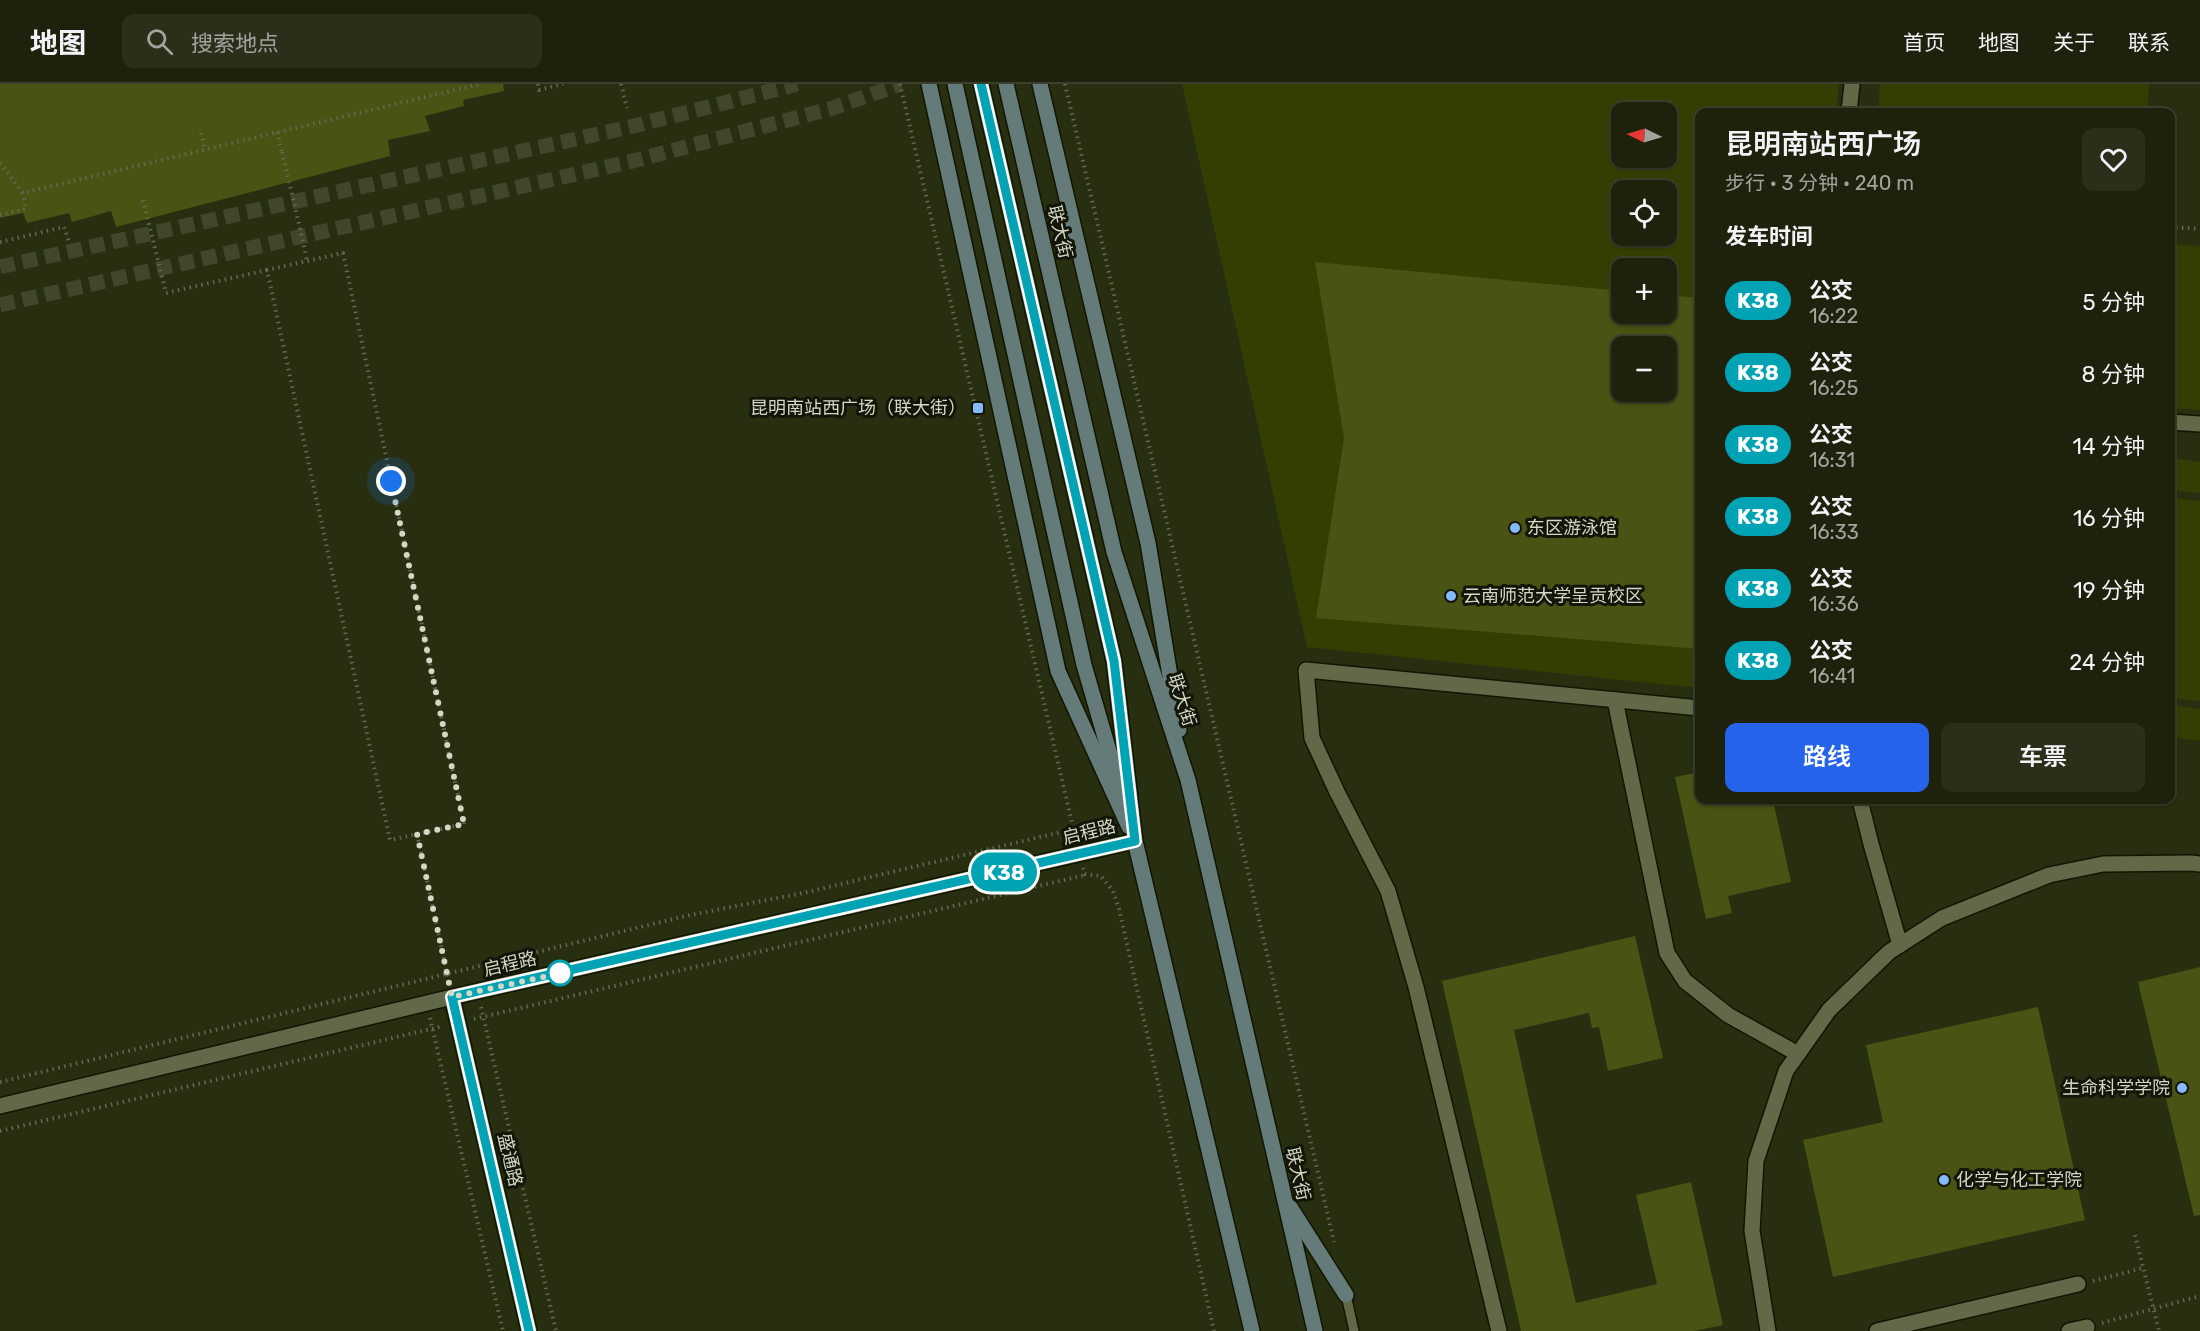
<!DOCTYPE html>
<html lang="zh">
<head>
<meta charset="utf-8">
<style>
  body { margin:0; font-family:Rubik,"Noto Sans SC",sans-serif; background:#2b2f1a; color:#f1f3f6; height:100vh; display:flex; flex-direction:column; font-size:22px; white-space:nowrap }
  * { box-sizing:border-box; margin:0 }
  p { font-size:20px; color:#a1a49d }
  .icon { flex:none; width:33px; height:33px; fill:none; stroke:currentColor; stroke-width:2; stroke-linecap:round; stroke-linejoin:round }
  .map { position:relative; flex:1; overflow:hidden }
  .sheet { position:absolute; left:1695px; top:24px; width:480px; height:696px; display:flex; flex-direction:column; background:#1e220c; border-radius:12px; box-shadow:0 2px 4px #0004,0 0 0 2px #3c3f2d }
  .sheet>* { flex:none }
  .badge { padding:0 12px; border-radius:20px; font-size:21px; line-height:39px }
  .needle { width:39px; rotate:275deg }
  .tools { position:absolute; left:1611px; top:18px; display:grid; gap:12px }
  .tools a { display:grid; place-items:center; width:66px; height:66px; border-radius:12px; background:#1e220c; box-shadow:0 2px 4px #0004,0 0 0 2px #3c3f2d; font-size:30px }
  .you { position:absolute; width:30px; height:30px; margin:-15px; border:4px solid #fff; border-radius:50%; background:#1a73e8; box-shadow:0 0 0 9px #1a73e833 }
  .map>.badge { position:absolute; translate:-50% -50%; box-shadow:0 0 0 3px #fff }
  h2 { padding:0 30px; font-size:22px; line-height:54px }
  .round { display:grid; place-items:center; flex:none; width:63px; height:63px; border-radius:12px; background:#2b2f1a }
  .head { display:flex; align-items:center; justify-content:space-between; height:102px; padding:0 30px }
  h1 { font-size:28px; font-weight:600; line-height:45px }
  .primary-button { display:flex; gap:12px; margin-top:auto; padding:12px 30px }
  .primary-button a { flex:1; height:69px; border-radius:12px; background:#2563eb; color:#fff; font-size:24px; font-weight:600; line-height:69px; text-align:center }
  .primary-button a+a { background:#2b2f1a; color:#f1f3f6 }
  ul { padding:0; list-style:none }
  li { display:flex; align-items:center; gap:18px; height:72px; padding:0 30px }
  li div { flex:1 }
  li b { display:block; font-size:22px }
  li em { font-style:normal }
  li .badge { min-width:66px; font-weight:700; text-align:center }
  header { display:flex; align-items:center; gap:36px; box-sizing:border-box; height:84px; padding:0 30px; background:#1e220c; border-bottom:2px solid #3c3f2d }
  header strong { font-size:28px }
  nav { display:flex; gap:33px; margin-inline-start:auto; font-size:21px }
  .search { width:420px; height:54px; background:#2b2f1a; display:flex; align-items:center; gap:15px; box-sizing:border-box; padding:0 21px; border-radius:12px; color:#a1a49d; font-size:22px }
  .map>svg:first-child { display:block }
  .green { fill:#353e02; fill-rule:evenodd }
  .building { fill:#495313; fill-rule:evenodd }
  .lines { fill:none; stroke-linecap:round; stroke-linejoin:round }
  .primary-tunnel { stroke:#42472b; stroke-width:15; stroke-dasharray:15 8; stroke-linecap:butt }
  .service-casing { stroke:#111600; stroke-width:12 }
  .minor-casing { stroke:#111600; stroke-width:18 }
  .tertiary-casing { stroke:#111600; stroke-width:18 }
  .secondary-casing { stroke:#111600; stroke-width:18 }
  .path { stroke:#646950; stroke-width:4; stroke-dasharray:1.5 4.5; stroke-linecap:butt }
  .service { stroke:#626949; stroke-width:9 }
  .minor { stroke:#626949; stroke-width:15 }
  .tertiary { stroke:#626949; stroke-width:15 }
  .secondary { stroke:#657b79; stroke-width:15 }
  .path-bridge { stroke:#646950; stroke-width:4; stroke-dasharray:1.5 4.5; stroke-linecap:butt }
  .line-casing { stroke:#fff; stroke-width:14 }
  .line { stroke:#00a3b4; stroke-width:9 }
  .walk { stroke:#d3d7c6; stroke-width:6; stroke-dasharray:0 10.8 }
  .poi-dot { fill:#85bbfb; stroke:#121508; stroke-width:2 }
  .stop-dot { fill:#fff; stroke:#00a3b4; stroke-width:3 }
  .labels { text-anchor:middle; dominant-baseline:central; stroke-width:6; stroke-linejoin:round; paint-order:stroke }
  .street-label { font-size:18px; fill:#d3d7c6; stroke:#121508 }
  .poi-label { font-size:18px; fill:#d3d7c6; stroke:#121508; text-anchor:start }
</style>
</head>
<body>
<header>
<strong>地图</strong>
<div class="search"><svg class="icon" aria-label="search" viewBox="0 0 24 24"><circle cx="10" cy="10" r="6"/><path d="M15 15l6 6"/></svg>搜索地点</div>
<nav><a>首页</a><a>地图</a><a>关于</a><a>联系</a></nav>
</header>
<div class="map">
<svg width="2200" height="1247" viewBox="0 0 2200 1247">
  <rect width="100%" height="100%" fill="#282e10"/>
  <g class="green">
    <path d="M1182,0H1839L1836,28H1700L1699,604L1307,563ZM1622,28H1666V74H1622ZM1622,106H1666V152H1622ZM1622,184H1666V230H1622ZM1622,262H1666V308H1622Z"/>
    <polygon points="1880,0 2149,0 2147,28 1878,28"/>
    <polygon points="2170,160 2200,162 2200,326 2171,324"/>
    <polygon points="2171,374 2200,378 2200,409 2171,406"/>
    <polygon points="2171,414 2200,417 2200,617 2171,614"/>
    <polygon points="2171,621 2200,625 2200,657 2171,653"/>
  </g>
  <g class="building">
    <polygon points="0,0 503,0 504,7 463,16 464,22 425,32 430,47 388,56 390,72 116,143 111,127 72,138 69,129 27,139 23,129 0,134"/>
    <path d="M1315,178L1622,207V230H1666V211L1700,214V565L1316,534L1344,354ZM1622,262H1666V308H1622Z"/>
    <polygon points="1700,688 1700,716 1773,716 1791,798 1728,812 1732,829 1706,835 1675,693"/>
    <polygon points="1635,852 1663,974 1608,987 1599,943 1592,944 1589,929 1514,946 1539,1059 1576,1219 1657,1200 1636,1111 1691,1098 1723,1241 1694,1247 1521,1247 1442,897"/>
    <polygon points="2200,883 2200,1131 2194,1132 2138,898"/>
    <polygon points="2038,923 2085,1136 1833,1193 1803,1056 1883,1038 1866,961"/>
  </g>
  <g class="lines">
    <g class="primary-tunnel">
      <polyline points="0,183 630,43 797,0"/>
      <polyline points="0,221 629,78 833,24 901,0"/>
    </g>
    <defs>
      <polyline id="service" points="1346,1211 1354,1247"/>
      <g id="minor">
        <polyline points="1849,28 1852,0"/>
        <polyline points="2170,338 2200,340"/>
        <polyline points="1615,616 1667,869 1685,897 1728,931 1798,970"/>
        <polyline points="1860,716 1871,760 1900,861"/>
        <polyline points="1499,1247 1416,903 1388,807 1337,708 1312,654 1306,586 1700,624"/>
        <polyline points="1768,1247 1752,1147 1756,1077 1786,987 1829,926 1889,868 1942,834 2049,791 2103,780 2191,779 2200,780"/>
        <polyline points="1877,1247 2078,1200"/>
        <polyline points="2069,1247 2087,1243"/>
      </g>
      <g id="tertiary">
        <polyline points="452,913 529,1247"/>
        <polyline points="0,1022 452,913 1135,757"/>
      </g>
      <g id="secondary">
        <polyline points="929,0 1058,587 1129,743"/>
        <polyline points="955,0 1084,581 1120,705"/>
        <polyline points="981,0 1114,577 1135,757 1252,1247"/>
        <polyline points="1006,0 1114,468 1188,696 1315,1247"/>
        <polyline points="1040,0 1148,459 1179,646"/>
        <polyline points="1290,1123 1346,1211"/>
      </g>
    </defs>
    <use href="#service" class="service-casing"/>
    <use href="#minor" class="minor-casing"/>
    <use href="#tertiary" class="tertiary-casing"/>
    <use href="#secondary" class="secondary-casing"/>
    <g class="path">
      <polyline points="538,0 539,6 563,0"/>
      <polyline points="621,0 627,24"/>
      <polyline points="900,0 1076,756"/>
      <polyline points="1065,0 1334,1158"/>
      <polyline points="277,48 282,68"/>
      <polyline points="201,49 205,65"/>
      <polyline points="143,116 166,209 267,186"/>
      <polyline points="0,131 26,125 23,109"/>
      <polyline points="2170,143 2200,145"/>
      <polyline points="300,144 307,177"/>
      <polyline points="0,158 64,143 69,158"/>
      <polygon points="343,169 464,740 390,756 267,186"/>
      <polyline points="417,750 449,899"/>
      <polyline points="1083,784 1085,790 1101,792 1113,807 1119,825 1214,1247"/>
      <polyline points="481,923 556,1247"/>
      <polyline points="430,934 503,1247"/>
      <polyline points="474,935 1085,791"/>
      <polyline points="0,998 690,831 803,809 1074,745"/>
      <polyline points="0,1047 443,942"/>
      <polyline points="2135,1151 2159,1247"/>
      <polyline points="2093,1197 2143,1184"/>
      <polyline points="2102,1239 2200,1212"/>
    </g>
    <use href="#service" class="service"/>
    <use href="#minor" class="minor"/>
    <use href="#tertiary" class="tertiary"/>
    <use href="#secondary" class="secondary"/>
    <g class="path-bridge">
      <polyline points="282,68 300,144"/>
      <polyline points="0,79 23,109 480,0"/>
    </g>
  </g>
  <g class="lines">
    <defs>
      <polyline id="line" points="529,1247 452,913 1135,757 1114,577 981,0"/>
    </defs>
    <use href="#line" class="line-casing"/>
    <use href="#line" class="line"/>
    <polyline class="walk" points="391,397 464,740 417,750 452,913 570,887 560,889"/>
  </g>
  <g class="poi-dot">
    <rect x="972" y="318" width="12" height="12" rx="3"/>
    <circle cx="1515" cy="444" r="6"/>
    <circle cx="1451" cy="512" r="6"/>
    <circle cx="2182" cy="1004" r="6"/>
    <circle cx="1944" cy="1096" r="6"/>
  </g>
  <circle class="stop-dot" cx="560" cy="889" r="12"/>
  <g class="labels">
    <g class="street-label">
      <text transform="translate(1060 148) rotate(77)">联大街</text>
      <text transform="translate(1182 616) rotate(72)">联大街</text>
      <text transform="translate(1089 748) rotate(-14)">启程路</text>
      <text transform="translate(510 880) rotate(-13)">启程路</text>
      <text transform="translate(510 1076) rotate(77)">盛通路</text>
      <text transform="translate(1298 1090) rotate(77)">联大街</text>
    </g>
    <g class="poi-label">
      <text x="966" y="324" text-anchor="end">昆明南站西广场（联大街）</text>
      <text x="1527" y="444">东区游泳馆</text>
      <text x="1463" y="512">云南师范大学呈贡校区</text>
      <text x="2170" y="1004" text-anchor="end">生命科学学院</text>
      <text x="1956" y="1096">化学与化工学院</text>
    </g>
  </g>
</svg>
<div class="tools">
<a><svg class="needle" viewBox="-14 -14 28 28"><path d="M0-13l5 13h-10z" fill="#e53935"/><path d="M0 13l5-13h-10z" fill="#a1a49d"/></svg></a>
<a><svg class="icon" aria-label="locate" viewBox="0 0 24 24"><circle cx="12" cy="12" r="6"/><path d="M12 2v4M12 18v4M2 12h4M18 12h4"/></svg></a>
<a>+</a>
<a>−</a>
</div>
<div class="you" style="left:391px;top:397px"></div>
<b class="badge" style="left:1004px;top:788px;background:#00a3b4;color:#fff">K38</b>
<section class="sheet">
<div class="head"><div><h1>昆明南站西广场</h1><p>步行 · 3 分钟 · 240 m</p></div><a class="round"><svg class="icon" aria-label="heart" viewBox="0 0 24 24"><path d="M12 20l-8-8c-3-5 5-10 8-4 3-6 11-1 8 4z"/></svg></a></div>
<h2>发车时间</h2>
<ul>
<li><span class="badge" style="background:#00a3b4;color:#fff">K38</span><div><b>公交</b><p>16:22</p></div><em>5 分钟</em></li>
<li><span class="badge" style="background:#00a3b4;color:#fff">K38</span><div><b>公交</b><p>16:25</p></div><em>8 分钟</em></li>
<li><span class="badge" style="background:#00a3b4;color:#fff">K38</span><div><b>公交</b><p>16:31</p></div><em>14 分钟</em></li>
<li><span class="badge" style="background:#00a3b4;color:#fff">K38</span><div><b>公交</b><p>16:33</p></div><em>16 分钟</em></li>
<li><span class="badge" style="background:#00a3b4;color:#fff">K38</span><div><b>公交</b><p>16:36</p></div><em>19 分钟</em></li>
<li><span class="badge" style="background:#00a3b4;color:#fff">K38</span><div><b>公交</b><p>16:41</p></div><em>24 分钟</em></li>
</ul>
<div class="primary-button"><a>路线</a><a>车票</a></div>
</section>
</div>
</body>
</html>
